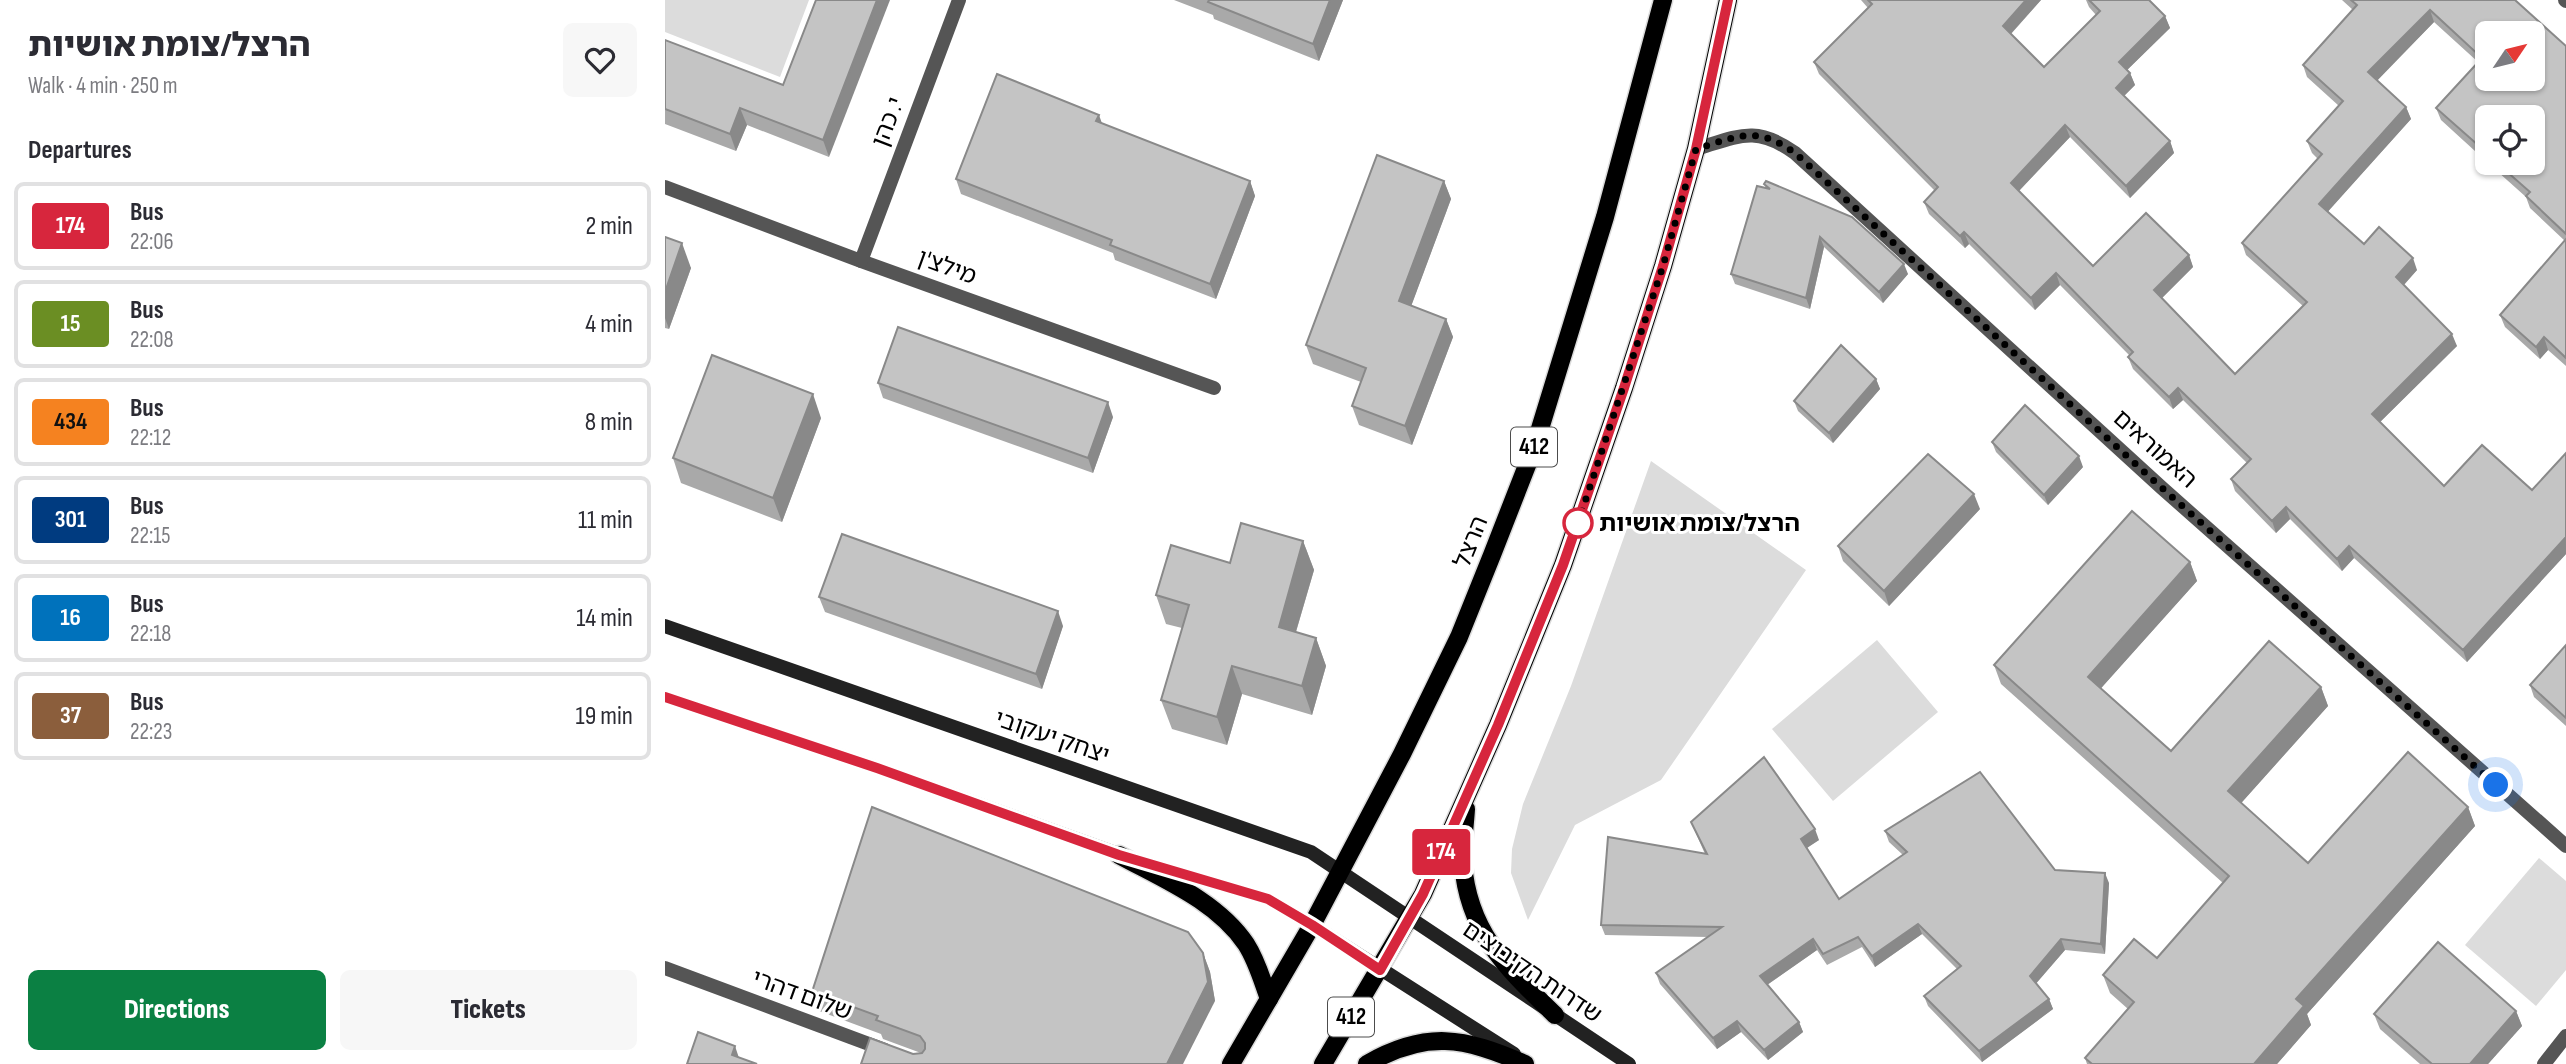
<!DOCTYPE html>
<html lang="en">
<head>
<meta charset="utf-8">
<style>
  body { margin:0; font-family:"Sofia Sans Condensed","Noto Sans Hebrew",sans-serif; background:#f7f7f7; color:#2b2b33; height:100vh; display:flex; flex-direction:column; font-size:26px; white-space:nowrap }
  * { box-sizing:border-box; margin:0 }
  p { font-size:23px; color:#7c7c81 }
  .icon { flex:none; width:38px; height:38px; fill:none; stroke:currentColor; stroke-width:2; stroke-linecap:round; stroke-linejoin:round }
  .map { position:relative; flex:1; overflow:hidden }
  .drawer { display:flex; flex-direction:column; background:#fff; width:665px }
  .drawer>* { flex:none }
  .badge { padding:0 14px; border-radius:5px; font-size:24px; line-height:46px }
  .needle { width:46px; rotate:55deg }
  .buttons { position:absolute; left:1810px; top:21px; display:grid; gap:14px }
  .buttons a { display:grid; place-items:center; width:70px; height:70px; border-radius:10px; background:#fff; box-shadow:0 2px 5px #0004; font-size:35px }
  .you { position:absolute; width:35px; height:35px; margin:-18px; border:5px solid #fff; border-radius:50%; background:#1a73e8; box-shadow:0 0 0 10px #1a73e833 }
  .map>.badge { position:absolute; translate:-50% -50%; box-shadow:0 0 0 4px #fff }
  h2 { padding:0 28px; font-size:26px; line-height:63px }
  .round { display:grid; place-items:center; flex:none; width:74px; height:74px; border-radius:10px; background:#f7f7f7 }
  .headline { display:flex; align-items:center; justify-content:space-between; height:119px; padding:0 28px }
  h1 { font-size:33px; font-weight:800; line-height:52px }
  .cta { display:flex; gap:14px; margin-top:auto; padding:14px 28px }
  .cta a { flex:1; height:80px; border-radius:10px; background:#0b8043; color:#fff; font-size:28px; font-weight:800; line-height:80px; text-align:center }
  .cta a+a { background:#f7f7f7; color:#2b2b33 }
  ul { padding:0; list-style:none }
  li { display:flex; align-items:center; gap:21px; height:88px; margin:0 14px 10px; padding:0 14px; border:4px solid #e1e1e2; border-radius:10px }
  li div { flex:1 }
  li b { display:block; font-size:26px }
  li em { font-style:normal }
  li .badge { min-width:77px; font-weight:700; text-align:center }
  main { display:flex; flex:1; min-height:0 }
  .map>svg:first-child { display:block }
  .green { fill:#dcdcdc }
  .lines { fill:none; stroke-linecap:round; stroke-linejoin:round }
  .primary-casing { stroke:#dbdbdb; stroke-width:21 }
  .street { stroke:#555; stroke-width:14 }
  .secondary { stroke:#222; stroke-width:14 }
  .primary { stroke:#000; stroke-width:18 }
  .wall { fill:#a9a9a9 }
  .shaded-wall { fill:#898989 }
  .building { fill:#c4c4c4; stroke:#898989; stroke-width:2; fill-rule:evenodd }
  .line-casing { stroke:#fff; stroke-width:16 }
  .line { stroke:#d7263d; stroke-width:10 }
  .walk { stroke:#000; stroke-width:7; stroke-dasharray:0 12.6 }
  .stop-dot { fill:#fff; stroke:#d7263d; stroke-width:3.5 }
  .labels { text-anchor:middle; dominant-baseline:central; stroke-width:6; stroke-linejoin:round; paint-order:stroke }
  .shield { fill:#fff; stroke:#4c4c4c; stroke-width:2 }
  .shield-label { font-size:23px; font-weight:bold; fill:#000 }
  .street-label { font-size:24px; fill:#000; stroke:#fff }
  .stop-label { font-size:24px; font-weight:bold; fill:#000; stroke:#fff; text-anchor:start }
</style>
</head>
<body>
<main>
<section class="drawer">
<div class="headline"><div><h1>הרצל/צומת אושיות</h1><p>Walk · 4 min · 250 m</p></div><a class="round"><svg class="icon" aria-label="heart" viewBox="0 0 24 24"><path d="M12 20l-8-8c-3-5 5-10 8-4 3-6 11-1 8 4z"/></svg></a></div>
<h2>Departures</h2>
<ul>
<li><span class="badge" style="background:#d7263d;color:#fff">174</span><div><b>Bus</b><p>22:06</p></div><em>2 min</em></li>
<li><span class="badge" style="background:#6b8e23;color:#fff">15</span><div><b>Bus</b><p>22:08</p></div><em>4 min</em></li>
<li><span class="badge" style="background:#f58220;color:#111">434</span><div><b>Bus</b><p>22:12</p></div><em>8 min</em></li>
<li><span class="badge" style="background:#003b80;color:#fff">301</span><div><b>Bus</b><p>22:15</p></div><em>11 min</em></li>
<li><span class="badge" style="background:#0072bc;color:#fff">16</span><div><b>Bus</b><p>22:18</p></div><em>14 min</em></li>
<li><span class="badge" style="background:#8b5e3c;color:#fff">37</span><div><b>Bus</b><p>22:23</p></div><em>19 min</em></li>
</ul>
<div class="cta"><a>Directions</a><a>Tickets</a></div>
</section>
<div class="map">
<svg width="1901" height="1064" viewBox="0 0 1901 1064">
  <rect width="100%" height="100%" fill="#fff"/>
  <g class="green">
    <polygon points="0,0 144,0 115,77 0,32"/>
    <polygon points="986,461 1141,570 996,780 910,825 863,920 846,873 847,849 858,804 906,686"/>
    <polygon points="1212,640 1273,712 1168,801 1107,729"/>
    <polygon points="1874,858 1901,881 1901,970 1871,1006 1800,945"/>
  </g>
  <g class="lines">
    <defs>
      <g id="primary">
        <path d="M801,809C800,826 797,845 798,863C803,933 843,969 890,1015"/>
        <path d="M454,855C498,879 552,901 581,944C592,961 597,980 604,999"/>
        <polyline points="566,1064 647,925 737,754 794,637 827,555 870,445 940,217 998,0"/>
        <polyline points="658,1064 758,894 833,725 898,565 959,388 998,266 1031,149 1063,0"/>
        <path d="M702,1064C761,1030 799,1037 860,1064"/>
      </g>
    </defs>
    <use href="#primary" class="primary-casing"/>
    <g class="street">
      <polyline points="1900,0 1901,1"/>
      <path d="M1031,149C1074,136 1091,125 1130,153L1497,488L1901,846"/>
      <polyline points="0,187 196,261 549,388"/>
      <polyline points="196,261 294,0"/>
      <polyline points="0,968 220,1050"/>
      <polyline points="1879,1064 1901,1036"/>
    </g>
    <g class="secondary">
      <polyline points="0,626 646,852 964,1064"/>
      <polyline points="0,697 212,768 462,857"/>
      <polyline points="481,863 603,899 647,925 849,1054"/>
    </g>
    <use href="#primary" class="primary"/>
  </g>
  <g class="wall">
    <polygon points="151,0 164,157 82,125 71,151 0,124 0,40 118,85"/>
    <polygon points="509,0 678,0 654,61 549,19 548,15"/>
    <polygon points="1196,0 1376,0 1346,34 1379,67 1431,15 1424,7 1421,0 1484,0 1500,16 1505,28 1462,70 1465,73 1470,85 1459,96 1505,141 1509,153 1465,198 1405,137 1354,191 1428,266 1524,255 1528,267 1497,298 1570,374 1638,306 1581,255 1577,243 1653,159 1647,153 1642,141 1674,106 1642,77 1638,65 1688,10 1677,0 1850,0 1901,46 1901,366 1883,350 1875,359 1840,327 1835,315 1900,241 1865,208 1861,197 1823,163 1867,163 1822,117 1822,162 1776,120 1771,108 1813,62 1769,22 1712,80 1741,107 1746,119 1663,211 1699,244 1752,270 1739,285 1792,346 1715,422 1779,486 1867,490 1901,453 1901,554 1802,662 1689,558 1677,571 1625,519 1611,533 1570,491 1566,479 1582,463 1518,400 1508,409 1468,369 1463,357 1465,356 1395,285 1370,310 1304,244 1300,248 1264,214 1259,202 1270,191 1154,74 1149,62 1203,8"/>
    <polygon points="437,124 585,181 590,196 551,299 450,260 448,253 296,194 291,179"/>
    <polygon points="779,181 786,199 746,306 781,319 788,337 747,445 694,425 687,406 696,382 648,364 641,345"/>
    <polygon points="1099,184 1243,274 1218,303 1159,247 1145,309 1070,284 1066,274 1101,188"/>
    <polygon points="0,237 26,268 4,329 0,328"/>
    <polygon points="1211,379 1215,389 1168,443 1133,411 1129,401"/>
    <polygon points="213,383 448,417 428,473 218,398"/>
    <polygon points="156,418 117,522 16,483 8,458"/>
    <polygon points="1327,442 1418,467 1383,505 1331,452"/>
    <polygon points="1315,509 1224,606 1178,561 1173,546"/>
    <polygon points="638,541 649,570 631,632 651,638 661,666 647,715 577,694 562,745 507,729 496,700 517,628 501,624 491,595 565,563"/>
    <polygon points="1525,562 1532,581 1436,688 1506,751 1656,687 1663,706 1576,803 1643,863 1803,807 1810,826 1642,1014 1646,1025 1612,1064 1422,1064 1420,1058 1463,1009 1445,993 1438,975 1492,958 1558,883 1336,684 1329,665"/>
    <polygon points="154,597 398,626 377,689 160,612"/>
    <polygon points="1901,645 1901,726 1869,697 1865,685"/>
    <polygon points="1026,822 1154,840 1141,848 1174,899 1238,855 1224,842 1220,831 1444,883 1440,954 1400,950 1371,983 1384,999 1388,1009 1317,1062 1263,1006 1259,996 1292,969 1257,934 1210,967 1197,947 1162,965 1152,950 1102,985 1134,1022 1138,1032 1103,1060 1076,1032 1052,1049 995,984 991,973 1043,937 940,935 936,925 1040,854"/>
    <polygon points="538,953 545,972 550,1001 196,1064 256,1053 218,1039 216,1034 154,1011 147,992"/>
    <polygon points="1851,1011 1857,1026 1823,1064 1755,1064 1715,1029 1709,1014"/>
  </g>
  <g class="shaded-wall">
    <polygon points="212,0 225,0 164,157 158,140"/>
    <polygon points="665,0 678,0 654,61 648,44"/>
    <polygon points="1361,0 1376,0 1342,38 1338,26"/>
    <polygon points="1765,10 1769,22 1708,85 1703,72"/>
    <polygon points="1500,16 1505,28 1458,74 1454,62"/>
    <polygon points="1465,73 1470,85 1455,100 1451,88"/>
    <polygon points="1741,107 1746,119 1659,216 1654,204"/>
    <polygon points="75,108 82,125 71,151 65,134"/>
    <polygon points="434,115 439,129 431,121"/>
    <polygon points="1400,125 1405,137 1350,195 1346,183"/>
    <polygon points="1505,141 1509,153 1465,198 1461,186"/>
    <polygon points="585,181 590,196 551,299 545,284"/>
    <polygon points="779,181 786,199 741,320 734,301"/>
    <polygon points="1299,232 1304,244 1300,248 1295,236"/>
    <polygon points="1155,237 1159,247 1145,309 1141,298"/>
    <polygon points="17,243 26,268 4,329 0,318 0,292"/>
    <polygon points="1524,255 1528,267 1493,302 1489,290"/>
    <polygon points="1748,258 1752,270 1735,289 1731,277"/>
    <polygon points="1239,264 1243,274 1218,303 1214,292"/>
    <polygon points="1391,273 1395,285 1370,310 1366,298"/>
    <polygon points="781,319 788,337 747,445 740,426"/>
    <polygon points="1787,334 1792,346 1711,426 1707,414"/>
    <polygon points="1879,337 1883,350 1875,359 1871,347"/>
    <polygon points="1211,379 1215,389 1168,443 1164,433"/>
    <polygon points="1513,388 1518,400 1508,409 1504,397"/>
    <polygon points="148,394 156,418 117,522 108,498"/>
    <polygon points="443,402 448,417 428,473 423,458"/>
    <polygon points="1414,456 1418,467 1383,505 1379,495"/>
    <polygon points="1309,494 1315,509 1224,606 1219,591"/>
    <polygon points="1621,507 1625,519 1611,533 1607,521"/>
    <polygon points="1901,537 1901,554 1802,662 1798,650"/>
    <polygon points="638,541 649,570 624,655 614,627"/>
    <polygon points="1684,546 1689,558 1677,571 1672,559"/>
    <polygon points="1525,562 1532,581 1430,695 1423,677"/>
    <polygon points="393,611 398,626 377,689 371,674"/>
    <polygon points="651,638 661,666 647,715 637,686"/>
    <polygon points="567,666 577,694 562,745 552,717"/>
    <polygon points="1656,687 1663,706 1570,810 1563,791"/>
    <polygon points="1803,807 1810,826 1642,1014 1646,1025 1612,1064 1589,1064 1631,999"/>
    <polygon points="1150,829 1154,840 1139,850 1136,839"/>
    <polygon points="1440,873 1444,883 1440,954 1436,944"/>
    <polygon points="1253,924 1257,934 1210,967 1207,956"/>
    <polygon points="1148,939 1152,950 1099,987 1095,976"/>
    <polygon points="1396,939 1400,950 1369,986 1365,976"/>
    <polygon points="538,953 545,972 550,1001 518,1064 502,1064"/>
    <polygon points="1384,999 1388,1009 1317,1062 1314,1051"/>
    <polygon points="1851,1011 1857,1026 1823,1064 1805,1064"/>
    <polygon points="1072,1021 1076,1032 1052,1049 1048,1038"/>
    <polygon points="1134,1022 1138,1032 1103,1060 1099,1050"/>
    <polygon points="70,1046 76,1064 67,1055"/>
  </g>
  <g class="building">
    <polygon points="151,0 212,0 158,140 75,108 65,134 0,109 0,40 118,85"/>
    <polygon points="544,0 665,0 648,44 543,2"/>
    <path d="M1203,0H1361L1338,26L1379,67L1435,11L1424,0H1484L1500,16L1454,62L1465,73L1451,88L1505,141L1461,186L1400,125L1346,183L1428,266L1481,213L1524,255L1489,290L1570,374L1642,302L1577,243L1657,154L1642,141L1678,101L1638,65L1692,5L1686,0H1850L1901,46V234L1861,196L1865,192L1832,163H1867V117H1822V153L1771,108L1817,58L1765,10L1703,72L1741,107L1654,204L1699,244L1714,227L1748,258L1731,277L1787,334L1707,414L1779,486L1817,445L1867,490L1901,453V537L1798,650L1684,546L1672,559L1621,507L1607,521L1566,479L1586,459L1513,388L1504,397L1463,357L1468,352L1391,273L1366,298L1299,232L1295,236L1259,202L1273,187L1149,62L1207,4ZM1822,33H1867V79H1822Z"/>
    <polygon points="332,74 434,115 431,121 585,181 545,284 445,245 447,240 291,179"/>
    <polygon points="712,155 779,181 734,301 781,319 740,426 687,406 701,368 641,345"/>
    <polygon points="1101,181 1187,217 1239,264 1214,292 1155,237 1141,298 1066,274 1092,186 1105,189 1099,184"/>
    <polygon points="0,237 17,243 0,292"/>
    <polygon points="1901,239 1901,358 1879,337 1871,347 1835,315"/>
    <polygon points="233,327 443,402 423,458 213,383"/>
    <polygon points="1176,345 1211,379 1164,433 1129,401"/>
    <polygon points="47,355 148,394 108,498 8,458"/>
    <polygon points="1360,405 1414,456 1379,495 1327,442"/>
    <polygon points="1263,454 1309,494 1219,591 1173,546"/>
    <polygon points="1467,511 1525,562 1423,677 1506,751 1604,641 1656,687 1563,791 1643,863 1743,752 1803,807 1631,999 1639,1006 1589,1064 1427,1064 1420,1058 1469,1002 1438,975 1469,939 1492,958 1564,876 1329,665"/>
    <polygon points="576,523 638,541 614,627 651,638 637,686 567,666 552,717 496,700 524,605 491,595 506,545 565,563"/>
    <polygon points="177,534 393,611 371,674 154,597"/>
    <polygon points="1901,645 1901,718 1865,685"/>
    <polygon points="1099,757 1150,829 1136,839 1174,899 1242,852 1220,831 1315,772 1390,870 1440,873 1436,944 1396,939 1365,976 1384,999 1314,1051 1259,996 1296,966 1253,924 1207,956 1193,937 1158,954 1148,939 1095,976 1134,1022 1099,1050 1072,1021 1048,1038 991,973 1057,927 936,925 943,837 1042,854 1026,822"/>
    <polygon points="207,807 523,932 538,953 543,982 502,1064 196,1064 205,1038 248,1054 257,1053 260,1049 260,1043 255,1036 211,1020 213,1016 147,992"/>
    <polygon points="1773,942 1851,1011 1805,1064 1767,1064 1709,1014"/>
    <polygon points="33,1032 70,1046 67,1055 92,1064 22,1064"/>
  </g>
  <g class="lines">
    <defs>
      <polyline id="line" points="0,697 212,768 454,855 603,899 647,925 715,970 758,894 833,725 898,565 959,388 998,266 1031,149 1063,0"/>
    </defs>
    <use href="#line" class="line-casing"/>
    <use href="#line" class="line"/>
    <path class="walk" d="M913,523L998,266L1031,149C1074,136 1091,125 1130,153L1497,488L1831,785"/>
  </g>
  <circle class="stop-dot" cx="913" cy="523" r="14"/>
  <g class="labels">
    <g class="shield">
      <rect x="846" y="427.5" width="46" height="39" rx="5"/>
      <rect x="663" y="997.5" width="46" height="39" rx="5"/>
    </g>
    <g class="shield-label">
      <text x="869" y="447">412</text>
      <text x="686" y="1017">412</text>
    </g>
    <g class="street-label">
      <text transform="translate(223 122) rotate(-69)">י. כהן</text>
      <text transform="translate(282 267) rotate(20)">מילצ'ן</text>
      <text transform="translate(1490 449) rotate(42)">האמוראים</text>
      <text transform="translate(806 542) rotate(-68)">הרצל</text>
      <text transform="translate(387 737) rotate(19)">יצחק יעקובי</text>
      <text transform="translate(867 972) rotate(34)">שדרות הקיבוצים</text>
      <text transform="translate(137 995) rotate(20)">שלום דהרי</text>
    </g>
    <g class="stop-label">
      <text x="934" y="523">הרצל/צומת אושיות</text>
    </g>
  </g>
</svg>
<div class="buttons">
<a><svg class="needle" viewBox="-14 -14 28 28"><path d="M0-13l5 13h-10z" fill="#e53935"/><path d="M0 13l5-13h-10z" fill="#7c7c81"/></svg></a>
<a><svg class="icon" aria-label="locate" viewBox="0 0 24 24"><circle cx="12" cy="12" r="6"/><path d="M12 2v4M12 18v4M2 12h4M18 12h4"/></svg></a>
</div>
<div class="you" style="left:1831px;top:785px"></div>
<b class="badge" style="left:776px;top:852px;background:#d7263d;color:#fff">174</b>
</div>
</main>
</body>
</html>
